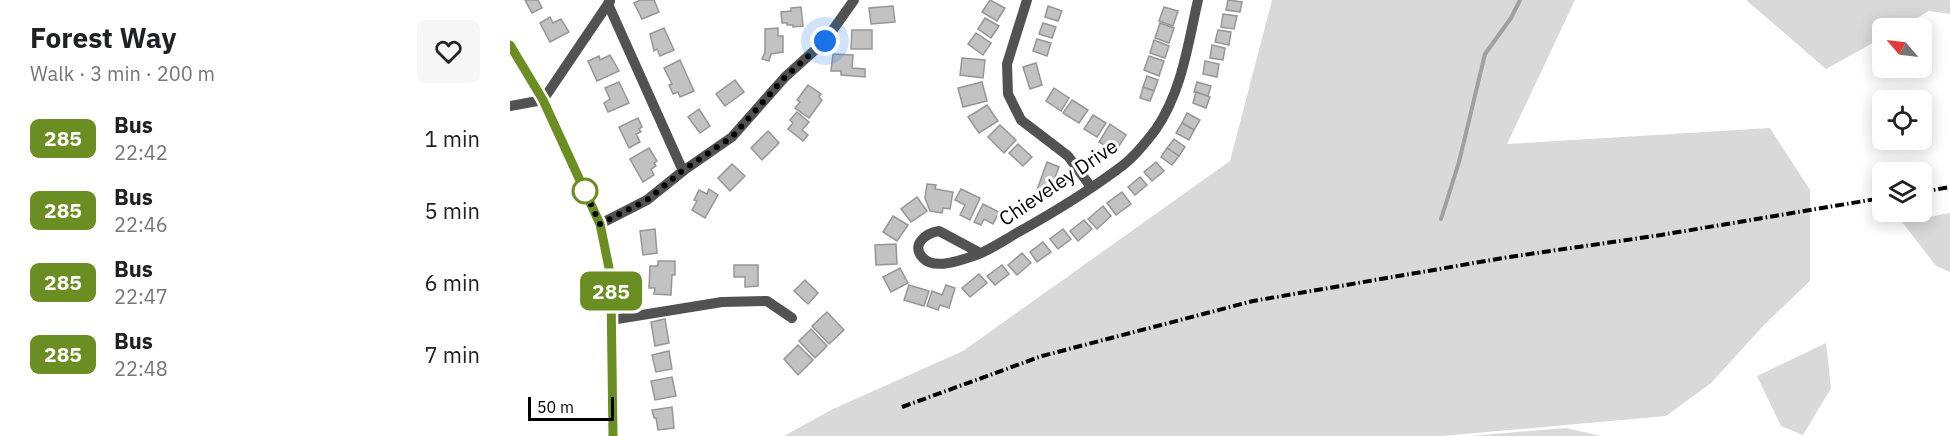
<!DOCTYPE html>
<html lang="en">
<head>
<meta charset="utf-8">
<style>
  body { margin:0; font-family:"IBM Plex Sans",sans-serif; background:#f6f6f6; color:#202124; height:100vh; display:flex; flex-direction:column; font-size:22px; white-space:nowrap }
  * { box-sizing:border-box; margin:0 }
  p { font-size:20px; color:#757577 }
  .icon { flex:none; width:33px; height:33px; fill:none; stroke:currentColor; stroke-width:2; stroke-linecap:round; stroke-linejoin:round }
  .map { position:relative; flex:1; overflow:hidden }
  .details { display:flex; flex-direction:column; background:#fff; width:510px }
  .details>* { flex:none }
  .badge { padding:0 12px; border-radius:9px; font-size:21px; line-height:39px }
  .needle { width:39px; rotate:298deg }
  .tools { position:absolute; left:1362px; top:18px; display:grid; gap:12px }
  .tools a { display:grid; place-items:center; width:60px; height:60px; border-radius:9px; background:#fff; box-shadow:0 3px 15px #0003; font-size:30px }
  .scale { position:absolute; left:18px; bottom:15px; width:86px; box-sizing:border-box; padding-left:6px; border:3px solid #000; border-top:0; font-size:16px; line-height:21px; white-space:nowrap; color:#000; -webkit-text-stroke:4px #fff; paint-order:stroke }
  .you { position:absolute; width:30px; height:30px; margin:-15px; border:4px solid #fff; border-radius:50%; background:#1a73e8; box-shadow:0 0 0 9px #1a73e833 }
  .map>.badge { position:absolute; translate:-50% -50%; box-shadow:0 0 0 3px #fff }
  .round { display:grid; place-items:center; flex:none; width:63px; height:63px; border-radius:9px; background:#f6f6f6 }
  .head { display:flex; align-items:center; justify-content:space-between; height:102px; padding:0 30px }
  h1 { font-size:28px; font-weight:800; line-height:45px }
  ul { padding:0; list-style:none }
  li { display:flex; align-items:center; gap:18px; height:72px; padding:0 30px }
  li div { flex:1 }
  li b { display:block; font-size:22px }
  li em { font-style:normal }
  li .badge { min-width:66px; font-weight:700; text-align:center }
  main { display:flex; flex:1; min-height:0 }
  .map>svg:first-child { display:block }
  .green { fill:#d9d9d9 }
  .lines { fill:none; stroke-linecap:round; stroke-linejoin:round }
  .stream { stroke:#a0a0a0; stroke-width:4 }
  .building { fill:#c2c2c2; stroke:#969696; stroke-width:1.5 }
  .minor { stroke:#525252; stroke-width:10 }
  .tertiary { stroke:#525252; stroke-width:12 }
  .rail { stroke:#000; stroke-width:4; stroke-dasharray:9 3 1.5 3; stroke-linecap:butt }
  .line-casing { stroke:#fff; stroke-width:14 }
  .line { stroke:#6b8e23; stroke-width:9 }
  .walk { stroke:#000; stroke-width:6; stroke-dasharray:0 10.8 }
  .stop-dot { fill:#fff; stroke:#6b8e23; stroke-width:3 }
  .labels { text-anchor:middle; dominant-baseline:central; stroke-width:6; stroke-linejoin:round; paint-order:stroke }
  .street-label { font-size:20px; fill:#000; stroke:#fff }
</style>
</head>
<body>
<main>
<section class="details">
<div class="head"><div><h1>Forest Way</h1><p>Walk · 3 min · 200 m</p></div><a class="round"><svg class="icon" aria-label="heart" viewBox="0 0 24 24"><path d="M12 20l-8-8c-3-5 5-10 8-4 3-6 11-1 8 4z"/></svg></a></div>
<ul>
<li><span class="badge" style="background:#6b8e23;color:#fff">285</span><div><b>Bus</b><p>22:42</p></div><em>1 min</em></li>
<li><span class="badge" style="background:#6b8e23;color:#fff">285</span><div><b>Bus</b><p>22:46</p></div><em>5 min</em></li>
<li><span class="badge" style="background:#6b8e23;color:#fff">285</span><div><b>Bus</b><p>22:47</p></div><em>6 min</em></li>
<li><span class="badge" style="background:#6b8e23;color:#fff">285</span><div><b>Bus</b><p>22:48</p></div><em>7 min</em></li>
</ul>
</section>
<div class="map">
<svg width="1440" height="436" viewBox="0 0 1440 436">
  <rect width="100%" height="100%" fill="#fff"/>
  <g class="green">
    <polygon points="762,0 1065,0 997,144 1260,128 1300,190 1300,281 1254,325 1201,383 1156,416 932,436 274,436 323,409 453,351 720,161"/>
    <polygon points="1236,0 1440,0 1440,14 1419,11 1389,28 1372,28 1372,38 1316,69"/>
    <polygon points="1440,213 1440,272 1426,266 1392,222"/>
    <polygon points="1316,343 1321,388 1293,435 1271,426 1247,376"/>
    <polygon points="1056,428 1091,436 961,436"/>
  </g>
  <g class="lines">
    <polyline class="stream" points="931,219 949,162 975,54 1001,18 1010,0"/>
  </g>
  <g class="building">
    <polygon points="15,0 28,0 32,8 22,13"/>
    <polygon points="130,0 144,0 149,12 132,19 124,3"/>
    <polygon points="480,0 495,8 487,21 472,12"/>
    <polygon points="718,0 732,2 730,12 716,10"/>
    <polygon points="383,6 385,22 361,24 359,8"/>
    <polygon points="538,6 552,11 548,21 535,17"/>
    <polygon points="291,7 293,26 283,27 283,25 277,25 277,23 272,23 271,12 281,11 281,8"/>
    <polygon points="654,7 668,11 663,26 649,21"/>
    <polygon points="713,14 727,16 724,29 711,27"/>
    <polygon points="40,17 43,23 51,19 59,32 40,42 30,23"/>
    <polygon points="475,18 489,26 481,38 468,29"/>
    <polygon points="533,23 546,27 542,38 529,34"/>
    <polygon points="650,23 664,28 659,43 645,38"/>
    <polygon points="154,28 164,50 150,56 147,49 144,51 140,34"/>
    <polygon points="268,28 268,36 273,36 273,52 261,54 259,61 252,59 255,52 255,29"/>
    <polygon points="342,30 362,30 362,49 341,49"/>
    <polygon points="708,30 721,32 719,45 705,42"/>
    <polygon points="466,33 481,43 473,55 458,44"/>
    <polygon points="527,39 541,43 537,56 523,51"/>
    <polygon points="644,40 659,46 655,58 640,53"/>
    <polygon points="702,45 715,48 713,60 700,58"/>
    <polygon points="323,54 343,55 342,68 355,69 355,77 331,75 331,71 321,71"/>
    <polygon points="100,55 109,71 87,81 78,61 89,56 90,60"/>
    <polygon points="639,56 654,61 649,76 634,70"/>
    <polygon points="452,58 475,60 473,78 450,75"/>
    <polygon points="170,60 184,91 170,97 168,92 163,94 159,85 162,84 154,68"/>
    <polygon points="695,61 709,64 707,77 693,74"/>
    <polygon points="526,63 532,85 520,89 513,67"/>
    <polygon points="637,76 648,80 644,91 633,87"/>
    <polygon points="225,80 234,92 215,106 206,94"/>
    <polygon points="109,82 119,103 98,112 94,103 100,99 95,88"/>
    <polygon points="472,82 477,101 453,107 448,88"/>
    <polygon points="687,82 701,86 698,96 684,92"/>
    <polygon points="298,85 311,94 309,97 312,100 299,118 285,108 290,102 287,100"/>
    <polygon points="633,87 644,91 640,101 630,98"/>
    <polygon points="544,88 559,98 551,111 536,101"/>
    <polygon points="686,92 700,97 696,108 683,103"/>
    <polygon points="562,100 578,110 569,123 553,113"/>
    <polygon points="477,105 488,121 469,133 458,117"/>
    <polygon points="189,109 200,126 190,133 178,117"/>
    <polygon points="287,112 299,122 292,130 298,135 293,141 278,129 283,123 280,120"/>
    <polygon points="677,113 690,120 684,130 672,123"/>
    <polygon points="583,115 596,123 587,137 574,129"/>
    <polygon points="128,118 132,127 129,129 131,132 126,134 130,142 119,148 109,127"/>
    <polygon points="672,123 684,130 679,140 666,133"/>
    <polygon points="600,124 616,135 609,146 603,142 599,148 589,142"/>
    <polygon points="490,125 506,140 494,153 478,137"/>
    <polygon points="258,131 269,143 252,160 241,148"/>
    <polygon points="664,139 675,147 669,156 657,148"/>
    <polygon points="508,144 522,157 513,166 499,153"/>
    <polygon points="139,148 147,161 144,163 146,166 141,169 144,175 133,182 120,159"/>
    <polygon points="657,148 669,156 662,165 651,157"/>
    <polygon points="537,162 549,167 539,194 527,190"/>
    <polygon points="646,162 654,171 642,181 634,172"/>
    <polygon points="222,164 235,176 220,191 208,178"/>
    <polygon points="630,177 637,185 625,195 618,187"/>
    <polygon points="417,184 426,185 425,189 443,192 440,209 433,208 432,213 420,211 415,198"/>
    <polygon points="199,189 208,195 195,218 182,210 187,201 184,200 189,190 197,194"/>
    <polygon points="451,189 470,198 460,220 450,215 455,205 445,200"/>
    <polygon points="612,192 621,204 606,215 597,203"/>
    <polygon points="407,197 417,211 401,222 391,209"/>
    <polygon points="473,204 489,212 483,224 474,219 471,225 464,222"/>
    <polygon points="593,206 601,216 587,229 578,219"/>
    <polygon points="383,216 398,225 387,241 373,232"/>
    <polygon points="574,220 582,229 568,241 560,231"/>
    <polygon points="145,229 147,253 133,255 130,231"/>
    <polygon points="553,229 561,239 548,249 540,239"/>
    <polygon points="533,242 541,252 527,262 520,252"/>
    <polygon points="386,244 387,264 366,265 365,245"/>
    <polygon points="512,253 521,263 507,275 498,265"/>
    <polygon points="148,261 165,261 165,275 162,275 161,295 144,294 145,288 139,288 140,266 148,266"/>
    <polygon points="224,265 248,265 248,286 235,287 235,277 224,277"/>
    <polygon points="492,265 499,274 485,285 477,276"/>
    <polygon points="390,268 398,283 381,292 373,277"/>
    <polygon points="469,274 477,283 460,297 452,288"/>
    <polygon points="295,280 308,293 298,304 284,291"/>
    <polygon points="399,285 419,291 414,306 394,300"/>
    <polygon points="436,285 445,288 439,308 430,305 428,310 417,306 422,291 432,295"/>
    <polygon points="317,312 334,330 319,344 302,326"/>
    <polygon points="155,319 159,343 145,346 141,322"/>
    <polygon points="301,329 317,346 305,358 289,341"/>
    <polygon points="288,345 303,360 288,375 274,359"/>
    <polygon points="159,351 162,369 146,372 142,355"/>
    <polygon points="162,377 166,396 145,400 141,381"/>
    <polygon points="162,407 164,428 148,430 146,418 144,418 142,410"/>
  </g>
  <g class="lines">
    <g class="minor">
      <polyline points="517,0 497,64 498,94 511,120 558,156 581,187"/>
      <polyline points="98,4 173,171"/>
      <polyline points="0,106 33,100 100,1"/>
      <polyline points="90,224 137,200 173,171 222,137 275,77 315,41 344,0"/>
      <path d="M470,253L429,231C416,233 400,245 413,258C425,271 454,259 469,254C481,249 493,241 505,234C541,214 579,191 612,166C624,157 637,141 646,129C672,91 678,44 688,0"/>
      <polyline points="101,320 212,302 257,301 282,318"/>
    </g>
    <polyline class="tertiary" points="0,45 33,100 90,224 99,268 101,293 103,436"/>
    <g class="rail">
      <polyline points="1412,192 1440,187"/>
      <polyline points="392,407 532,356 743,301 999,257 1151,235 1372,198"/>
    </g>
  </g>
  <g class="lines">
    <defs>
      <polyline id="line" points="0,45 33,100 90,224 99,268 101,293 103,436"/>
    </defs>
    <use href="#line" class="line-casing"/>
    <use href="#line" class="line"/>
    <polyline class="walk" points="75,191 71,183 90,224 137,200 172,171 222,137 275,77 315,41"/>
  </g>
  <circle class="stop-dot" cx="75" cy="191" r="12"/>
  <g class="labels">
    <g class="street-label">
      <text transform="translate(548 182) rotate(-34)">Chieveley Drive</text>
    </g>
  </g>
</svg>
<div class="tools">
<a><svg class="needle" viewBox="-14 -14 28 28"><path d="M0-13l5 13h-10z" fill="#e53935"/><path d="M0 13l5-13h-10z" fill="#757577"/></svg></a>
<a><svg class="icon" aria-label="locate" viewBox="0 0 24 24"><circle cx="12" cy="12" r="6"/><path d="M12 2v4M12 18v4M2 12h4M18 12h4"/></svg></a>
<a><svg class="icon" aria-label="layers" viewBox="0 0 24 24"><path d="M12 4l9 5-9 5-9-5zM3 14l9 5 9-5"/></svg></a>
</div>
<div class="scale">50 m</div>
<div class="you" style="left:315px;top:41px"></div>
<b class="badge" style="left:101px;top:291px;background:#6b8e23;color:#fff">285</b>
</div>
</main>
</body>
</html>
